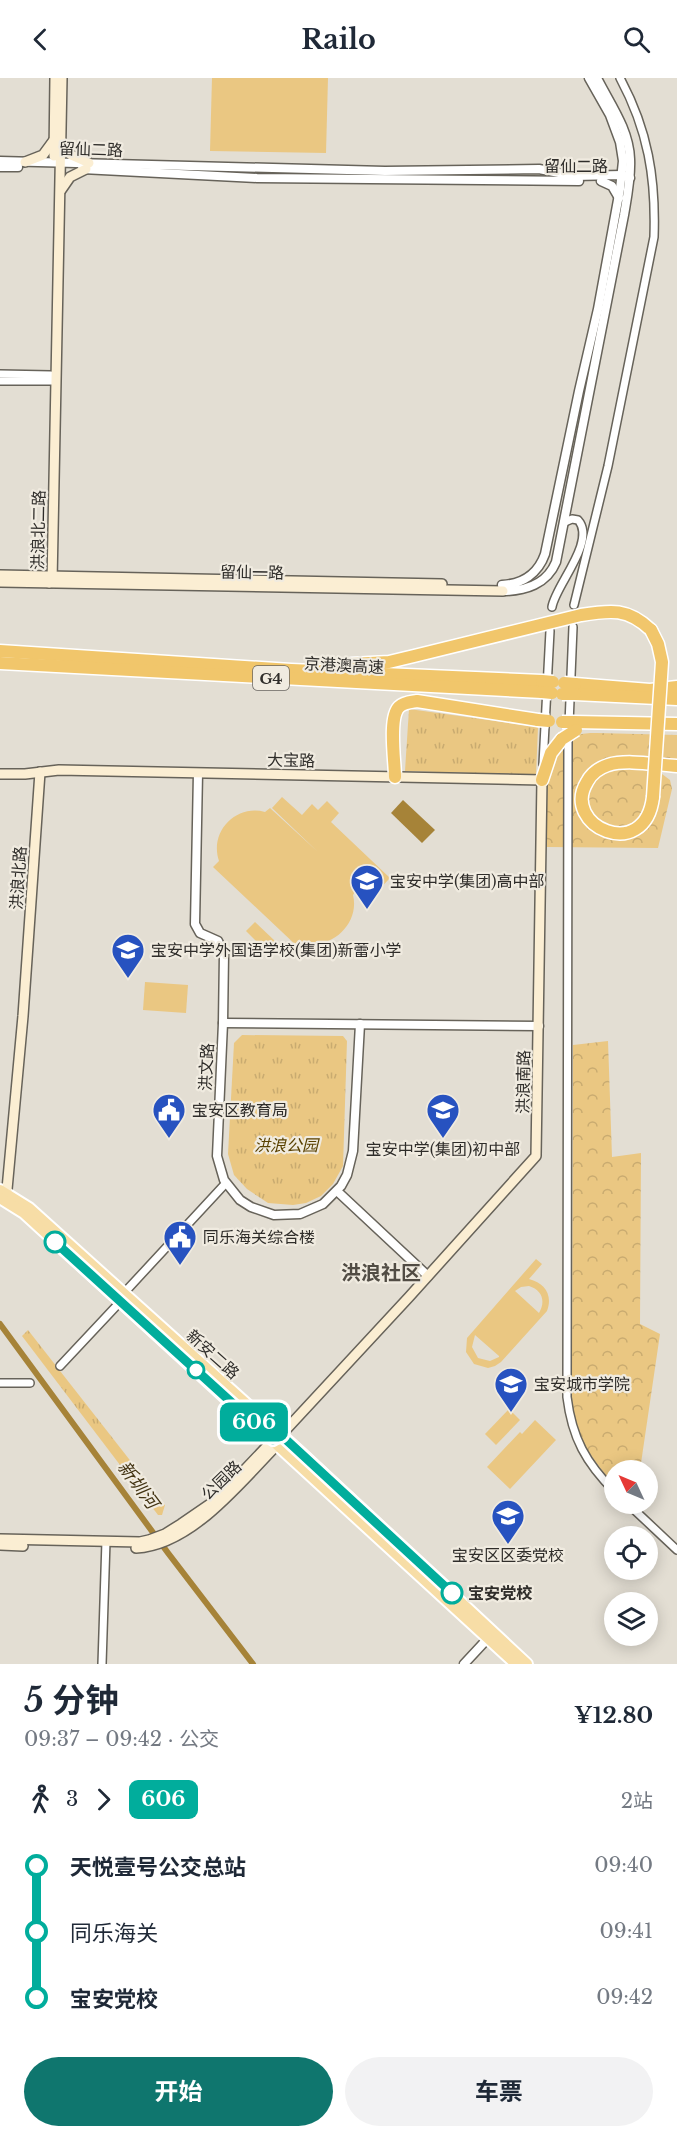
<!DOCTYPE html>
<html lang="zh">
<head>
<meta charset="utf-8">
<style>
  body { margin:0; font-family:"Libre Baskerville","Noto Sans SC",serif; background:#f2f2f3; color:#1f2937; height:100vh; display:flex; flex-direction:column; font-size:22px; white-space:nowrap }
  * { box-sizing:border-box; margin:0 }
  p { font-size:20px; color:#747a83 }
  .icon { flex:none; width:33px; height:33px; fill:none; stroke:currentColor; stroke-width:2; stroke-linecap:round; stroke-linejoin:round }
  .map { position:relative; height:1586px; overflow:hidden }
  .drawer { display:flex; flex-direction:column; background:#fff; flex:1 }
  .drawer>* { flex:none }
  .badge { padding:0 12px; border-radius:9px; font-size:21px; line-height:39px }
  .needle { width:39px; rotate:314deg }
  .controls { position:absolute; left:604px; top:1382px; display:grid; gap:12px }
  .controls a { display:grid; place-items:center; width:54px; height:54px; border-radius:50%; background:#fff; box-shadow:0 3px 15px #0003; font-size:30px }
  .map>.badge { position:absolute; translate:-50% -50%; box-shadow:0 0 0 3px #fff }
  .legs { display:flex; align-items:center; gap:9px; height:66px; padding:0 24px; font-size:20px }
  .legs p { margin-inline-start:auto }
  .headline { display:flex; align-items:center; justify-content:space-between; height:102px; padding:0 24px }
  h1 { font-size:33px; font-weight:700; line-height:45px }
  .action { display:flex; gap:12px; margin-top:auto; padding:12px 24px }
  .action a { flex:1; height:69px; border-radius:36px; background:#0f766e; color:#fff; font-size:24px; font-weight:700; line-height:69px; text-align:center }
  .action a+a { background:#f2f2f3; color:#1f2937 }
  ul { padding:0 24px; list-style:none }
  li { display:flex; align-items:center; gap:21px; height:66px; font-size:22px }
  li i { display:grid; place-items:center; width:9px; height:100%; margin:0 8px; background:currentColor }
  li i::after { content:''; width:15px; height:15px; margin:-8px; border:4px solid; border-radius:50%; background:#fff }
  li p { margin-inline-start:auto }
  li:first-child i { background:linear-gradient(#0000 50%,currentColor 0) }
  li:last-child i { background:linear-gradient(currentColor 50%,#0000 0) }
  header { display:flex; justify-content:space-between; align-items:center; height:78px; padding:0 24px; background:#fff; font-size:27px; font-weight:700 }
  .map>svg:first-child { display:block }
  .green { fill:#eac782; fill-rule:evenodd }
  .forest { fill:url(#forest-crowns) }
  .park { fill:url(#park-tufts) }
  .water { fill:#a68338 }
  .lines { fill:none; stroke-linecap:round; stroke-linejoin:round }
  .canal { stroke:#a68338; stroke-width:6 }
  .minor-casing { stroke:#67635a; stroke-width:10 }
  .tertiary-casing { stroke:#67635a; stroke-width:11 }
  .secondary-casing { stroke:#67635a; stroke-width:12 }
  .primary-casing { stroke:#fff; stroke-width:14 }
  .motorway-casing { stroke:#fff; stroke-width:15 }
  .minor { stroke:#fff; stroke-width:7 }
  .tertiary { stroke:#fff; stroke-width:8 }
  .secondary { stroke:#fbeed3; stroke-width:9 }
  .primary { stroke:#f7dda6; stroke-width:10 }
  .motorway { stroke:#f1c66b; stroke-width:12 }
  .motorway-bridge-casing { stroke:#fff; stroke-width:15; stroke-linecap:butt }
  .motorway-bridge { stroke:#f1c66b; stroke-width:12 }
  .line-1-casing { stroke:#fff; stroke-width:14 }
  .line-1 { stroke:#01ad9c; stroke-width:9 }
  .stop-1-dot { fill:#fff; stroke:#01ad9c; stroke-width:3 }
  .labels { text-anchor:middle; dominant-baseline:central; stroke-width:4.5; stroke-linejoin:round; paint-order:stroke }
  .shield { fill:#f0ebe0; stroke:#696661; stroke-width:1.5 }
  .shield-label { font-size:15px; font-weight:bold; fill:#2f2d2a }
  .street-label { font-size:16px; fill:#2f2d2a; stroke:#f0ebe0 }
  .poi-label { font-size:16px; fill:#2f2d2a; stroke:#f0ebe0; text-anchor:start }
  .park-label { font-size:16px; font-style:italic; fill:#594101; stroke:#f0ebe0 }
  .stop-label { font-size:16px; font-weight:bold; fill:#2f2d2a; stroke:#f0ebe0; text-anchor:start }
  .water-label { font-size:18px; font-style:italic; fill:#433413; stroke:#f0ebe0 }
  .quarter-label { font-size:20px; font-weight:bold; fill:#514c44; stroke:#f0ebe0 }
</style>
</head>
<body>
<header><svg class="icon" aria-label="back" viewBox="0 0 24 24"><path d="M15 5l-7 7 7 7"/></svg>Railo<svg class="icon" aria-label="search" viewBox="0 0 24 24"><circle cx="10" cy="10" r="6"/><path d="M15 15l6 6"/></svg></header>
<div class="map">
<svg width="677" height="1586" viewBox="0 0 677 1586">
  <defs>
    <pattern id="forest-crowns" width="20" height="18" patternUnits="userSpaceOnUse" patternTransform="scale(1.5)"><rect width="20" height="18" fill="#eac782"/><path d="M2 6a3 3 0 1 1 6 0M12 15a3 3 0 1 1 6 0" fill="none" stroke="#c9ab70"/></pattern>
    <pattern id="park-tufts" width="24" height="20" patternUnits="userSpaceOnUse" patternTransform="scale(1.5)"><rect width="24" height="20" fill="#eac782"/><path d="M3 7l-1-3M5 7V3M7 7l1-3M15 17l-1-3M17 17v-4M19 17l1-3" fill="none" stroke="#c9ab70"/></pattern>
  </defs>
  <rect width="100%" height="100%" fill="#e3ded3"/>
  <g class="green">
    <polygon points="212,0 328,0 326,75 210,73"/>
    <path d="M282,719L302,737L312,726L318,732L327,723L339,735L331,744L390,800L369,822L357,811L353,817C360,845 332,872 304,865L299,870L213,789L219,783C209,754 236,726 265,734L270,730L318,774L272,730Z"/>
    <polygon points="255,844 275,863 266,873 246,853"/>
    <polygon points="145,904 188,907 186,935 143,932"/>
    <path d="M536,1181L542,1186L529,1201C545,1205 553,1217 547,1233L501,1284L495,1288L488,1290L474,1286L466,1274L467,1260ZM529,1208C542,1212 546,1223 539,1235L515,1213L521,1209ZM475,1257L499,1278V1279L490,1283L478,1280L472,1269Z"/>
    <polygon points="509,1331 520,1342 496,1367 485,1356"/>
    <polygon points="535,1342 556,1362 510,1411 487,1389 520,1354 522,1356"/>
  </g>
  <g class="forest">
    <path d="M597,655L677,657V686H663L662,696L670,702L672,711L658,770L546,769C545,733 534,672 579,657C584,655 592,655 597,655Z"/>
    <path d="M608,963L612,1079L641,1075L640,1246L660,1256L640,1392H615V1408C598,1388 580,1366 574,1339C571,1322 572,1303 572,1286L573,967Z"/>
  </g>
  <g class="park">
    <polygon points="409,631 538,649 536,697 405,693"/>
    <polygon points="242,957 343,958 347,963 343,1088 333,1106 321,1118 306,1125 293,1127 268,1125 247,1111 234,1097 228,1076 234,965"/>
    <polygon points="28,1252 165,1427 162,1437 158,1437 22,1258"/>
  </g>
  <polygon class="water" points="403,722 435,752 422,765 391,735"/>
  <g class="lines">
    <polyline class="canal" points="0,1246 168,1475 253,1586"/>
    <defs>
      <g id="minor">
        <polyline points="0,296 51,297 56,300"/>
        <polyline points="0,303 51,303 56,300"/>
        <path d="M574,527L608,388L654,159C656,100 648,52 620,0"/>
        <path d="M552,529C555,508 597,463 578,442L572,441L565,444"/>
        <polyline points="569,646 573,549"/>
        <path d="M568,657L567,1319C572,1360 586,1385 615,1414"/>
        <polyline points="543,686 550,553"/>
        <polyline points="124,1215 226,1105"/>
        <polyline points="60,1288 121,1223"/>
        <polyline points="0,1305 30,1305"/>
        <polyline points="627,1425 677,1472"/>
        <polyline points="102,1586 106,1463"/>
      </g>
      <g id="tertiary">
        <polyline points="0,83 385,93 539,91 574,98 622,97 630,100"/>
        <polyline points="0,89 18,89"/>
        <polyline points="82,91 257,100 579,103"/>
        <polyline points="601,103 612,108 619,120"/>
        <path d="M502,507C522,506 538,496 545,476L579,313L598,231L620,111L623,83L620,64L610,37L589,0"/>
        <path d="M503,513C525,513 547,506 556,484L624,137C627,119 631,100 630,81C629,51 610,26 597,0"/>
        <polyline points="198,695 195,846 200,855 218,863 224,876 223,945 217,1078 224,1102 240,1122 251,1129 274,1137 300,1136 323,1126 341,1108 347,1097 353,1073 360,946"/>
        <polyline points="223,945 539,948"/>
        <polyline points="337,1113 428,1198"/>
        <polyline points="464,1586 491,1557"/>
      </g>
      <g id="secondary">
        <polyline points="61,64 71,77 89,85"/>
        <polyline points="54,78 55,0"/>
        <polyline points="25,84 43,77 54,62"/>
        <polyline points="61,112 70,99 86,91"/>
        <polyline points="0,497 442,506"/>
        <polyline points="0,504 503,513"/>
        <polyline points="49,505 52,504 62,0"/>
        <polyline points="0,696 25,696 59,692 542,702 536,1078 409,1219 281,1357 273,1362 216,1422 181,1446 165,1456 149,1462 140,1464 0,1461"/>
        <polyline points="6,1122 23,938 40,694"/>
        <polyline points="0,1467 23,1468"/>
        <path d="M136,1470C191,1467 239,1406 275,1369"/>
      </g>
      <g id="primary">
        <polyline points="0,1112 29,1130 301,1375 527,1586"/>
        <polyline points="0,1120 24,1135 516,1586"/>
      </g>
      <g id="motorway">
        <polyline points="0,573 291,592 542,603"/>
        <polyline points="0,585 542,614"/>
        <path d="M351,586L389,584L414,578L581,537C611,532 628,530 651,552"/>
        <polyline points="575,606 650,612 677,609"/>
        <polyline points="575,616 677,621"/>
        <polyline points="573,644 677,646"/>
        <path d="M395,699C395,683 388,640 399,629C404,624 411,624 417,623L538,642"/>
        <polyline points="542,702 551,675 562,661"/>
        <path d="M653,719C645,786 560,748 587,704C591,696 599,690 608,687C628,681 656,687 677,688"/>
      </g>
    </defs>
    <use href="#minor" class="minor-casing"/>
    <use href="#tertiary" class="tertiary-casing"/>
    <use href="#secondary" class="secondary-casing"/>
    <use href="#primary" class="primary-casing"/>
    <use href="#motorway" class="motorway-casing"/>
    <use href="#minor" class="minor"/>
    <use href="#tertiary" class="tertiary"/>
    <use href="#secondary" class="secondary"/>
    <use href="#primary" class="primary"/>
    <use href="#motorway" class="motorway"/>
    <defs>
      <g id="motorway-bridge">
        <polyline points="651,552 658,566 662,584 653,719"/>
        <polyline points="542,603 553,604"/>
        <polyline points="564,605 575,606"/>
        <polyline points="542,614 552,615"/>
        <polyline points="562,616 575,616"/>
        <polyline points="538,642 549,643"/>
        <polyline points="562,644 573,644"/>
        <polyline points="562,661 576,652"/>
      </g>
    </defs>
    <use href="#motorway-bridge" class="motorway-bridge-casing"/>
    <use href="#motorway-bridge" class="motorway-bridge"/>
  </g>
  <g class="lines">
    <defs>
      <polyline id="line-1" points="55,1164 273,1362 281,1357 452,1515"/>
    </defs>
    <use href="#line-1" class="line-1-casing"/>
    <use href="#line-1" class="line-1"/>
  </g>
  <defs>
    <symbol id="school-pin" viewBox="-11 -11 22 30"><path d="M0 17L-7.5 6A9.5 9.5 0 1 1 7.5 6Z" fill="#2752c0" stroke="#f0ebe0"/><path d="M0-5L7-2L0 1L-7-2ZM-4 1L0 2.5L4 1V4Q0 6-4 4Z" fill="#fff"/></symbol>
    <symbol id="civic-pin" viewBox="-11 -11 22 30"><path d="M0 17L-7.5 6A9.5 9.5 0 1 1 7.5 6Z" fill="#2752c0" stroke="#f0ebe0"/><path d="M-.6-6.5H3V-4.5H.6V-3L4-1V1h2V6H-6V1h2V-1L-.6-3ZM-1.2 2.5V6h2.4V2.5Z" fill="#fff"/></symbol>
  </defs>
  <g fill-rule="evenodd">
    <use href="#school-pin" x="348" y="784" width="38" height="52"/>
    <use href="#school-pin" x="109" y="853" width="38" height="52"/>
    <use href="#civic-pin" x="150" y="1013" width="38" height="52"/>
    <use href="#school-pin" x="424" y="1013" width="38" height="52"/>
    <use href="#civic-pin" x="161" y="1140" width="38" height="52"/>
    <use href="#school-pin" x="492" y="1287" width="38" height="52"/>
    <use href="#school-pin" x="489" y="1419" width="38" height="52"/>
  </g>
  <g class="stop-1-dot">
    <circle cx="55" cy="1164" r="10"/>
    <circle cx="196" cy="1292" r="8"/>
    <circle cx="452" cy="1515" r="10"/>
  </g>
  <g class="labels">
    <rect class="shield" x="253" y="588" width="36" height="24" rx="4.5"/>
    <g class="shield-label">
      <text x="271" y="600">G4</text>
    </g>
    <g class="street-label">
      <text transform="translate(91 71) rotate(2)">留仙二路</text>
      <text x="576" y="88">留仙二路</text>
      <text transform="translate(38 452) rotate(-89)">洪浪北二路</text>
      <text transform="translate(252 494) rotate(1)">留仙一路</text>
      <text transform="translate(344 587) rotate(3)">京港澳高速</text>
      <text transform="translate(291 682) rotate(1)">大宝路</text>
      <text transform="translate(18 800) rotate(-86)">洪浪北路</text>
      <text transform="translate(206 989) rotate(-87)">洪文路</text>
      <text transform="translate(523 1004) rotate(-89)">洪浪南路</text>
      <text transform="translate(213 1276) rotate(42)">新安二路</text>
      <text transform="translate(221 1402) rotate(-44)">公园路</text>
    </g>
    <g class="poi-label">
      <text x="390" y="803">宝安中学(集团)高中部</text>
      <text x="151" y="872">宝安中学外国语学校(集团)新蕾小学</text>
      <text x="192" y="1032">宝安区教育局</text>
      <text x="443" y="1071" text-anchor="middle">宝安中学(集团)初中部</text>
      <text x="203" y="1159">同乐海关综合楼</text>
      <text x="534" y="1306">宝安城市学院</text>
      <text x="508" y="1477" text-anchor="middle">宝安区区委党校</text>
    </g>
    <g class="park-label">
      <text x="286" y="1067">洪浪公园</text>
    </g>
    <g class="stop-label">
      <text x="468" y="1515">宝安党校</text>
    </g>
    <g class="water-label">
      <text transform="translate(138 1407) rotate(53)">新圳河</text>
    </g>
    <g class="quarter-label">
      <text x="381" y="1195">洪浪社区</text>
    </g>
  </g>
</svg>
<div class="controls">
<a><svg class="needle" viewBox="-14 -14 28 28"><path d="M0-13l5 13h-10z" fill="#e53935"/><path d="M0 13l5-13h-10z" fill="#747a83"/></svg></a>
<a><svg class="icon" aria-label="locate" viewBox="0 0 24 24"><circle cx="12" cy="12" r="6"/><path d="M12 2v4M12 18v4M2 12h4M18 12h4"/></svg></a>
<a><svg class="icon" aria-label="layers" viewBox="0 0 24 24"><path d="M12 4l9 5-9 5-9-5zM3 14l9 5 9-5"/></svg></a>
</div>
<b class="badge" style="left:254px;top:1344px;background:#01ad9c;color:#fff">606</b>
</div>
<section class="drawer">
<div class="headline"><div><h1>5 分钟</h1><p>09:37 – 09:42 · 公交</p></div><b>¥12.80</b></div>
<div class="legs"><svg class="icon" aria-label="walk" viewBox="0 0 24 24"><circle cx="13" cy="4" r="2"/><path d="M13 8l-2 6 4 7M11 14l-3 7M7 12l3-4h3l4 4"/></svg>3<svg class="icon" aria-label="forward" viewBox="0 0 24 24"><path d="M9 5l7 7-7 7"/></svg><b class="badge" style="background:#01ad9c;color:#fff">606</b><p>2站</p></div>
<ul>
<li><i style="color:#01ad9c"></i><b>天悦壹号公交总站</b><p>09:40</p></li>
<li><i style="color:#01ad9c"></i><span>同乐海关</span><p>09:41</p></li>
<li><i style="color:#01ad9c"></i><b>宝安党校</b><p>09:42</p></li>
</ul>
<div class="action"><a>开始</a><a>车票</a></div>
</section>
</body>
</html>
